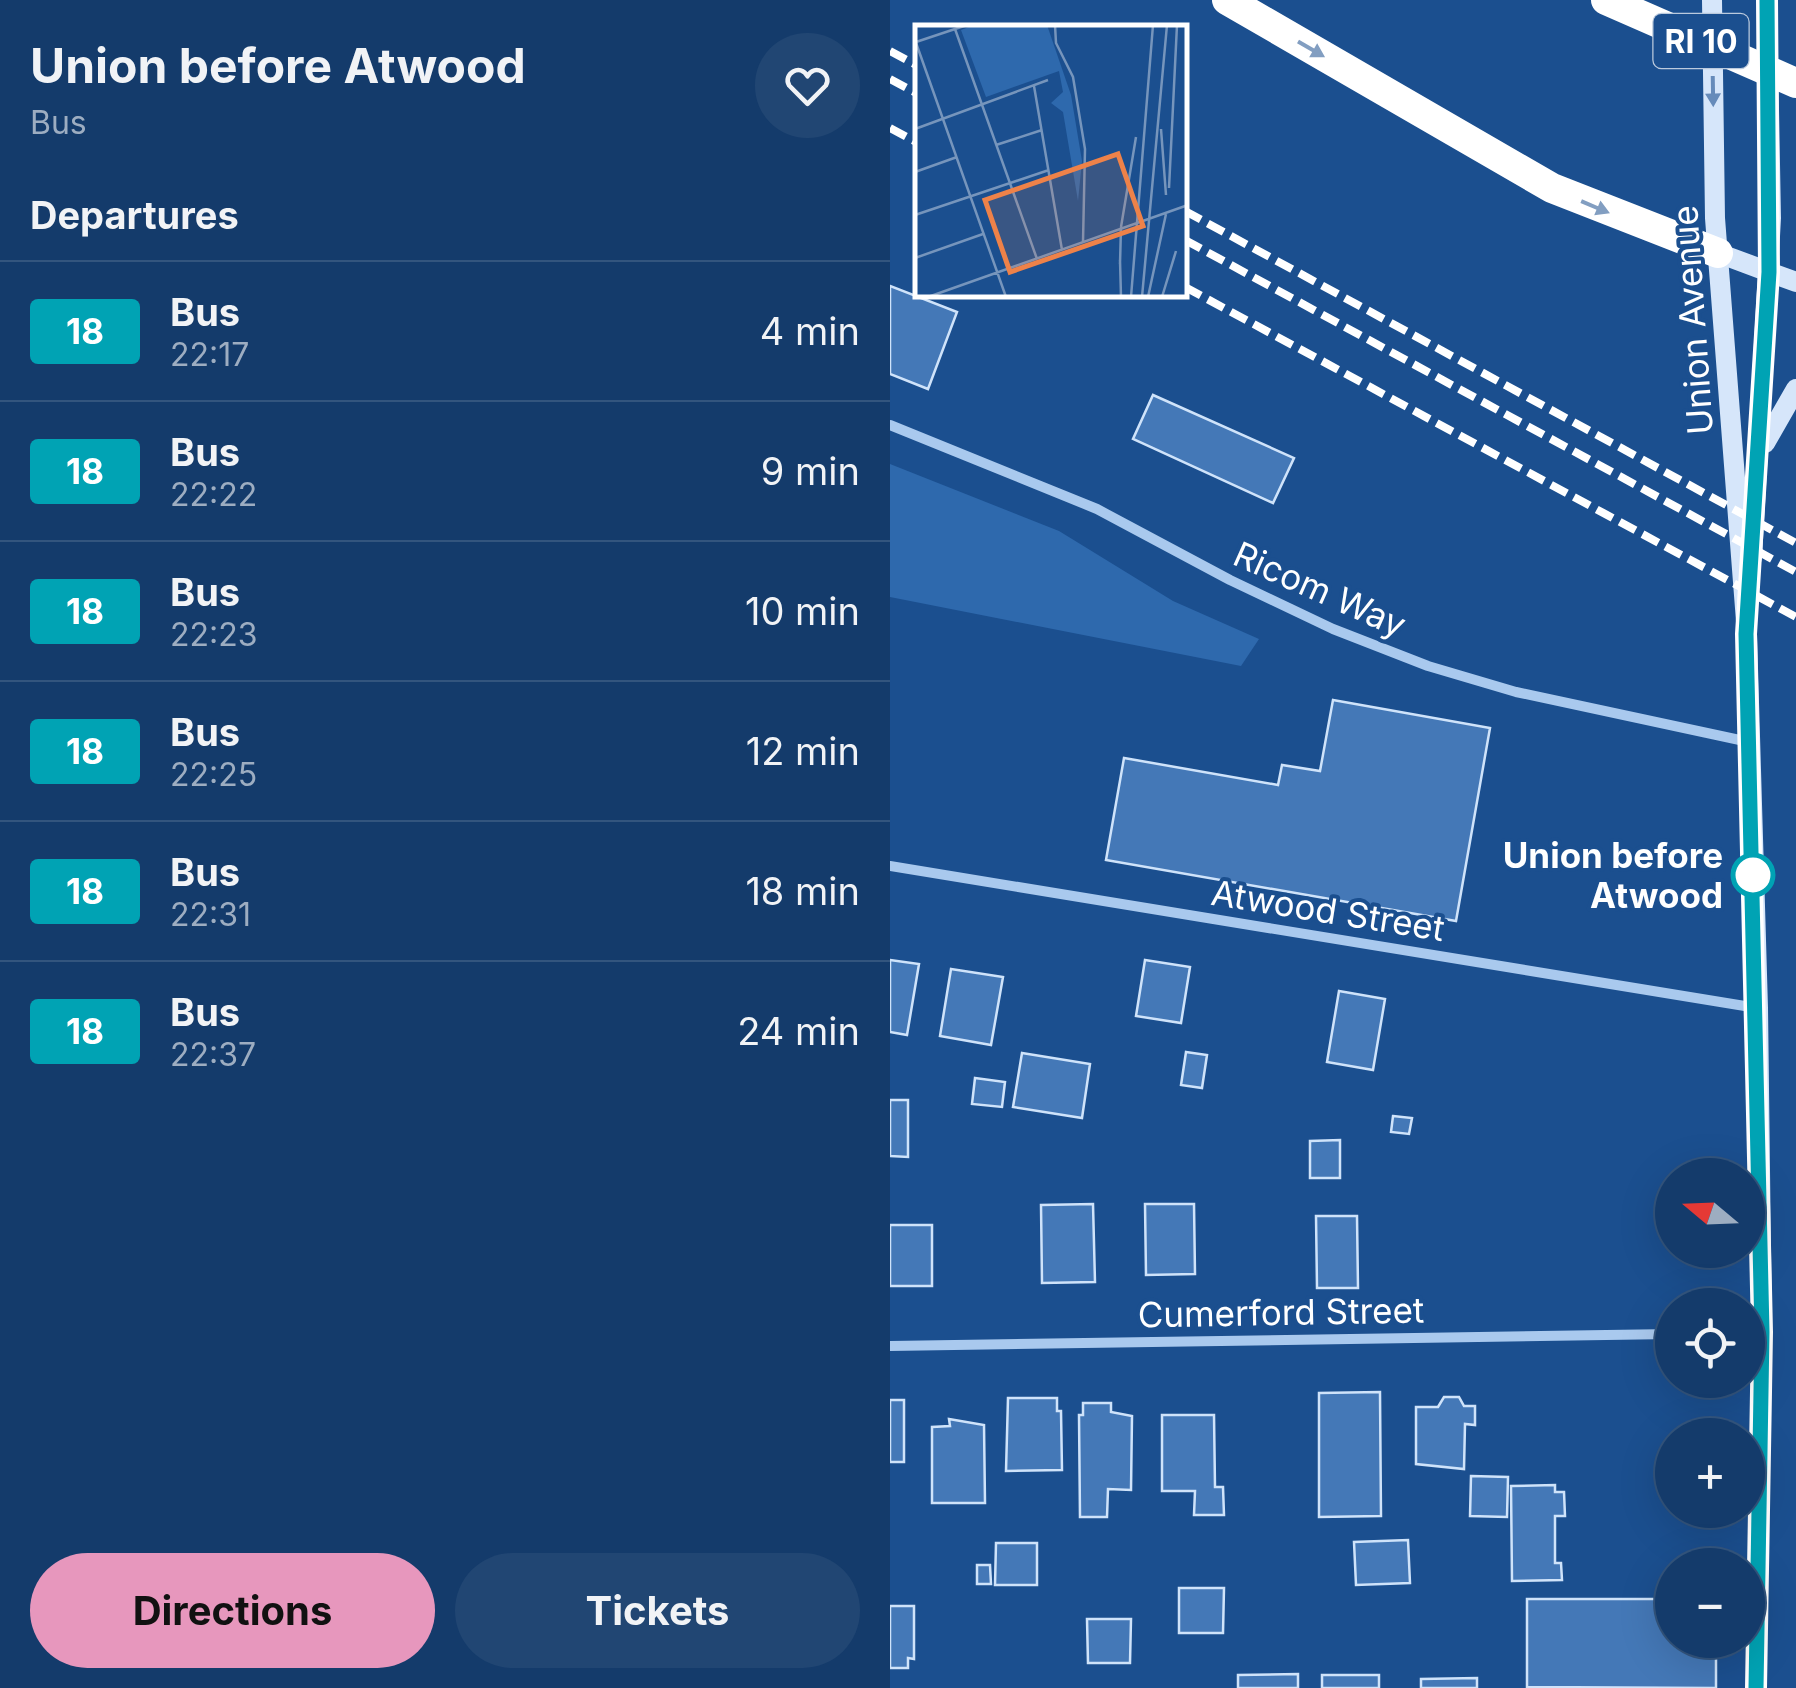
<!DOCTYPE html>
<html lang="en">
<head>
<meta charset="utf-8">
<style>
  body { margin:0; font-family:Inter,sans-serif; background:#214673; color:#f1f3f6; height:100vh; display:flex; flex-direction:column; font-size:38px; white-space:nowrap }
  * { box-sizing:border-box; margin:0 }
  p { font-size:32px; color:#9dadc1 }
  .icon { flex:none; width:55px; height:55px; fill:none; stroke:currentColor; stroke-width:2; stroke-linecap:round; stroke-linejoin:round }
  .map { position:relative; flex:1; overflow:hidden }
  .sheet { display:flex; flex-direction:column; background:#143b6b; width:890px }
  .sheet>* { flex:none }
  .badge { padding:0 20px; border-radius:8px; font-size:35px; line-height:65px }
  .needle { width:65px; rotate:289deg }
  .buttons { position:absolute; left:765px; top:1158px; display:grid; gap:20px }
  .buttons a { display:grid; place-items:center; width:110px; height:110px; border-radius:50%; background:#143b6b; box-shadow:0 10px 40px #0002,0 0 0 2px #33557e; font-size:50px }
  .map>.badge { position:absolute; translate:-50% -50%; box-shadow:0 0 0 5px #fff }
  h2 { padding:0 30px; font-size:38px; line-height:90px }
  .round { display:grid; place-items:center; flex:none; width:105px; height:105px; border-radius:52px; background:#214673 }
  .overview { display:flex; align-items:center; justify-content:space-between; height:170px; padding:0 30px }
  h1 { font-size:48px; font-weight:700; line-height:75px }
  .primary-button { display:flex; gap:20px; margin-top:auto; padding:20px 30px }
  .primary-button a { flex:1; height:115px; border-radius:60px; background:#e797bd; color:#111; font-size:40px; font-weight:700; line-height:115px; text-align:center }
  .primary-button a+a { background:#214673; color:#f1f3f6 }
  ul { padding:0; list-style:none }
  li { display:flex; align-items:center; gap:30px; height:140px; padding:0 30px; border-top:2px solid #33557e }
  li div { flex:1 }
  li b { display:block; font-size:38px }
  li em { font-style:normal }
  li .badge { min-width:110px; font-weight:700; text-align:center }
  main { display:flex; flex:1; min-height:0 }
  .map>svg:first-child { display:block }
  .green { fill:#2e69ad }
  .building { fill:#4478b7; stroke:#cfe3fa; stroke-width:2.5 }
  .lines { fill:none; stroke-linecap:round; stroke-linejoin:round }
  .street { stroke:#a9c9ee; stroke-width:10 }
  .secondary { stroke:#d6e6fa; stroke-width:20 }
  .highway { stroke:#fff; stroke-width:30 }
  .rail { stroke:#fff; stroke-width:8; stroke-dasharray:18 8; stroke-linecap:butt }
  .oneway { fill:#829ec1 }
  .oneway2 { fill:#668bba }
  .line-casing { stroke:#fff; stroke-width:22 }
  .line { stroke:#00a3b4; stroke-width:15 }
  .stop-dot { fill:#fff; stroke:#00a3b4; stroke-width:5 }
  .labels { text-anchor:middle; dominant-baseline:central; stroke-width:8; stroke-linejoin:round; paint-order:stroke }
  .shield { fill:#1b4f8f; stroke:#bbcadd; stroke-width:2.5 }
  .shield-label { font-size:32px; font-weight:bold; fill:#fff }
  .street-label { font-size:35px; fill:#fff; stroke:#1b4f8f }
  .stop-label { font-size:35px; font-weight:bold; fill:#fff; stroke:#1b4f8f; text-anchor:end }
  .inset-road { fill:none; stroke:#7695bc; stroke-width:2.5 }
  .view { fill:#ee8249; fill-opacity:0.15; stroke:#ee8249; stroke-width:5 }
  .inset-edge { fill:none; stroke:#fff; stroke-width:5 }
</style>
</head>
<body>
<main>
<section class="sheet">
<div class="overview"><div><h1>Union before Atwood</h1><p>Bus</p></div><a class="round"><svg class="icon" aria-label="heart" viewBox="0 0 24 24"><path d="M12 20l-8-8c-3-5 5-10 8-4 3-6 11-1 8 4z"/></svg></a></div>
<h2>Departures</h2>
<ul>
<li><span class="badge" style="background:#00a3b4;color:#fff">18</span><div><b>Bus</b><p>22:17</p></div><em>4 min</em></li>
<li><span class="badge" style="background:#00a3b4;color:#fff">18</span><div><b>Bus</b><p>22:22</p></div><em>9 min</em></li>
<li><span class="badge" style="background:#00a3b4;color:#fff">18</span><div><b>Bus</b><p>22:23</p></div><em>10 min</em></li>
<li><span class="badge" style="background:#00a3b4;color:#fff">18</span><div><b>Bus</b><p>22:25</p></div><em>12 min</em></li>
<li><span class="badge" style="background:#00a3b4;color:#fff">18</span><div><b>Bus</b><p>22:31</p></div><em>18 min</em></li>
<li><span class="badge" style="background:#00a3b4;color:#fff">18</span><div><b>Bus</b><p>22:37</p></div><em>24 min</em></li>
</ul>
<div class="primary-button"><a>Directions</a><a>Tickets</a></div>
</section>
<div class="map">
<svg width="906" height="1688" viewBox="0 0 906 1688">
  <rect width="100%" height="100%" fill="#1b4f8f"/>
  <polygon class="green" points="0,464 169,531 283,601 369,639 351,666 0,597"/>
  <g class="building">
    <polygon points="0,286 67,312 38,389 0,374"/>
    <polygon points="263,395 404,458 383,503 243,439"/>
    <polygon points="443,700 600,728 566,921 216,860 234,758 388,785 392,765 430,771"/>
    <polygon points="0,960 29,964 17,1035 0,1032"/>
    <polygon points="255,960 300,967 291,1023 246,1016"/>
    <polygon points="61,969 113,977 101,1045 50,1036"/>
    <polygon points="449,991 495,999 483,1070 437,1062"/>
    <polygon points="296,1052 317,1055 312,1088 291,1085"/>
    <polygon points="132,1053 200,1064 192,1118 123,1107"/>
    <polygon points="85,1078 115,1082 112,1107 82,1104"/>
    <polygon points="0,1100 18,1100 18,1157 0,1156"/>
    <polygon points="503,1116 522,1118 519,1134 501,1132"/>
    <polygon points="450,1140 450,1178 420,1178 420,1141"/>
    <polygon points="203,1204 205,1282 152,1283 151,1205"/>
    <polygon points="255,1204 304,1204 305,1274 256,1275"/>
    <polygon points="426,1216 467,1216 468,1288 427,1288"/>
    <rect x="0" y="1225" width="42" height="61"/>
    <polygon points="490,1392 491,1516 429,1517 429,1393"/>
    <polygon points="554,1397 569,1397 574,1406 585,1406 585,1425 575,1424 574,1469 526,1464 526,1407 548,1407"/>
    <polygon points="118,1398 167,1398 167,1411 171,1411 172,1470 116,1471"/>
    <rect x="0" y="1400" width="14" height="62"/>
    <polygon points="193,1403 221,1403 221,1412 242,1416 241,1490 218,1489 217,1517 190,1517 189,1415 193,1415"/>
    <polygon points="272,1415 324,1415 325,1487 333,1487 334,1515 304,1515 305,1491 272,1491"/>
    <polygon points="59,1419 94,1425 95,1503 42,1503 42,1427 60,1426"/>
    <polygon points="581,1476 618,1477 617,1517 580,1516"/>
    <polygon points="665,1485 665,1492 674,1492 675,1516 665,1516 665,1563 671,1563 672,1580 622,1581 621,1486"/>
    <polygon points="518,1540 520,1583 466,1585 464,1542"/>
    <polygon points="106,1543 147,1543 147,1585 105,1585"/>
    <polygon points="87,1565 100,1565 101,1584 87,1584"/>
    <polygon points="289,1588 334,1588 333,1633 289,1633"/>
    <polygon points="637,1599 782,1599 782,1640 826,1640 826,1688 637,1687"/>
    <polygon points="0,1606 24,1606 24,1659 18,1658 18,1668 0,1668"/>
    <polygon points="197,1619 241,1619 240,1663 198,1663"/>
    <polygon points="408,1674 408,1688 348,1688 348,1675"/>
    <rect x="432" y="1675" width="57" height="13"/>
    <polygon points="587,1678 587,1688 531,1688 531,1679"/>
  </g>
  <g class="lines">
    <g class="street">
      <polyline points="0,425 207,509 340,580 443,629 538,666 626,692 859,742"/>
      <polyline points="0,866 867,1008"/>
      <polyline points="0,1346 782,1334"/>
    </g>
    <g class="secondary">
      <polyline points="822,0 825,218 857,634 868,1008 872,1332 866,1688"/>
      <polyline points="828,253 906,282"/>
      <polyline points="875,443 906,389"/>
      <polyline points="862,558 881,218 877,0"/>
    </g>
    <g class="highway">
      <polyline points="337,0 662,188 828,253"/>
      <polyline points="716,0 906,83"/>
    </g>
    <g class="rail">
      <polyline points="0,51 28,66"/>
      <polyline points="0,79 28,94"/>
      <polyline points="0,128 28,143"/>
      <polyline points="295,211 906,543"/>
      <polyline points="295,240 906,572"/>
      <polyline points="295,287 906,617"/>
    </g>
  </g>
  <defs><path id="oneway-solid" d="M-6-.8H1V-3.2L6.5 0L1 3.2V.8H-6Z" transform="scale(2.5)"/></defs>
  <g class="oneway">
    <use href="#oneway-solid" transform="translate(421 49) rotate(30)"/>
    <use href="#oneway-solid" transform="translate(705 207) rotate(23)"/>
  </g>
  <use class="oneway2" href="#oneway-solid" transform="translate(823 91) rotate(89)"/>
  <g class="lines">
    <defs>
      <polyline id="line" points="866,1688 872,1332 856,634 879,272 877,0"/>
    </defs>
    <use href="#line" class="line-casing"/>
    <use href="#line" class="line"/>
  </g>
  <circle class="stop-dot" cx="863" cy="875" r="20"/>
  <g class="labels">
    <rect class="shield" x="763.5" y="14" width="95" height="54" rx="8"/>
    <g class="shield-label">
      <text x="811" y="41">RI 10</text>
    </g>
    <g class="street-label">
      <text transform="translate(802 320) rotate(-94)">Union Avenue</text>
      <text transform="translate(430 589) rotate(24)">Ricom Way</text>
      <text transform="translate(438 910) rotate(9)">Atwood Street</text>
      <text transform="translate(391 1312) rotate(-1)">Cumerford Street</text>
    </g>
    <g class="stop-label">
      <text x="833" y="855">Union before<tspan x="833" dy="40">Atwood</tspan></text>
    </g>
  </g>
  <g transform="translate(25 25)">
    <rect width="272" height="272" fill="#1b4f8f"/>
    <path d="M59,0H132L156,70L167,136L163,176L148,87L136,78L148,67L144,46L71,72L46,5Z" fill="#2e69ad"/>
    <path class="inset-road" d="M140,0L141,18L158,52L170,124L168,217M40,4L122,234M0,15L91,272M1,17L52,0M119,61L147,225M0,104L133,55M246,104L251,170M81,120L127,105M0,147L42,132M254,163L262,0M0,190L134,145M206,202L221,112M0,233L68,209M205,235L206,272M205,239L206,202M13,272L273,180M216,272L238,0M227,272L252,0M233,272L251,189M247,272L261,226"/>
    <path class="view" d="M203,129L228,201L95,247L70,175Z"/>
    <rect width="272" height="272" class="inset-edge"/>
  </g>
</svg>
<div class="buttons">
<a><svg class="needle" viewBox="-14 -14 28 28"><path d="M0-13l5 13h-10z" fill="#e53935"/><path d="M0 13l5-13h-10z" fill="#9dadc1"/></svg></a>
<a><svg class="icon" aria-label="locate" viewBox="0 0 24 24"><circle cx="12" cy="12" r="6"/><path d="M12 2v4M12 18v4M2 12h4M18 12h4"/></svg></a>
<a>+</a>
<a>−</a>
</div>
</div>
</main>
</body>
</html>
